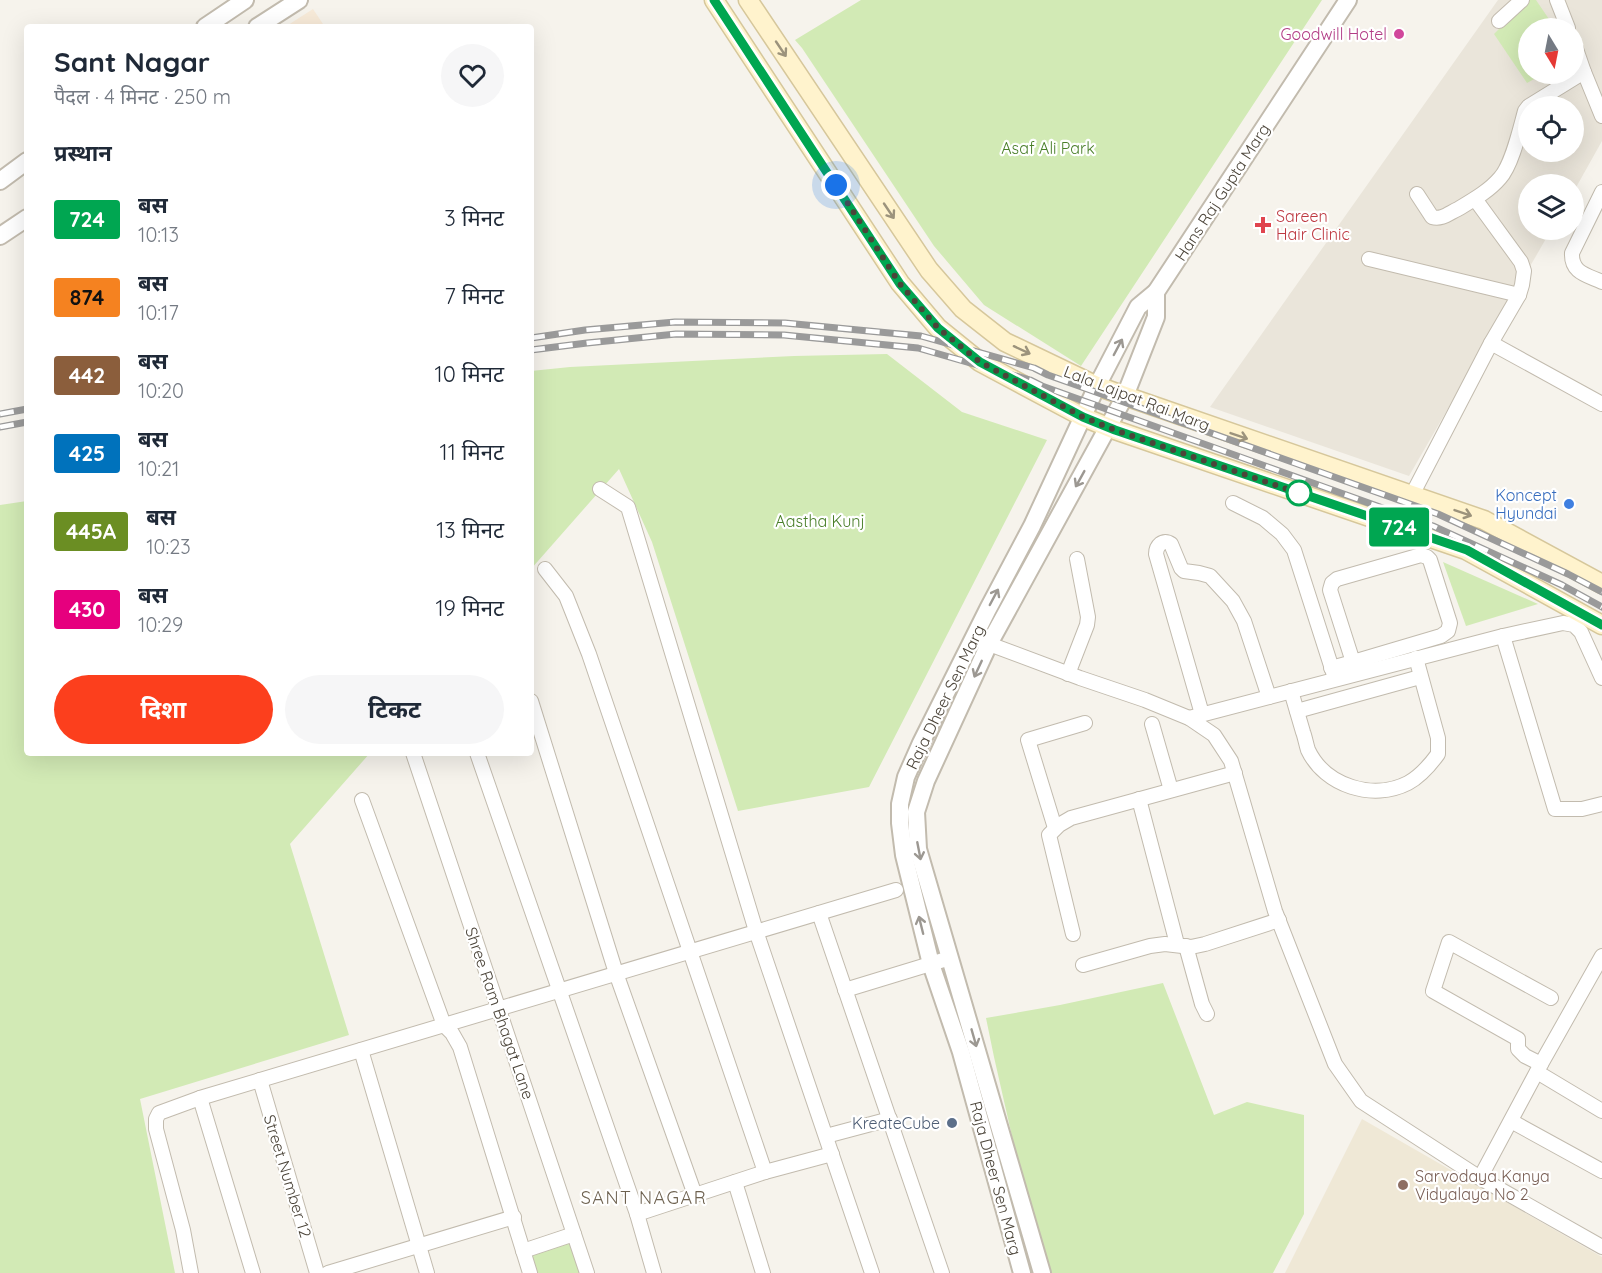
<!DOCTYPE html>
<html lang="hi">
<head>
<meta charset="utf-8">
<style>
  body { margin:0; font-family:Quicksand,"Noto Sans Devanagari",sans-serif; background:#f6f6f7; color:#1f2937; height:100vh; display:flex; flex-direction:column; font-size:22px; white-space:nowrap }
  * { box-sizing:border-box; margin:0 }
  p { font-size:20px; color:#747a83 }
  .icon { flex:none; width:33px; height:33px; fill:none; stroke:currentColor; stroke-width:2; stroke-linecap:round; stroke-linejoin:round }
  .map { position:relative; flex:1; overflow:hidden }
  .sheet { position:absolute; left:24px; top:24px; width:510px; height:732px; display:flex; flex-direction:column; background:#fff; border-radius:6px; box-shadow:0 6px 24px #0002 }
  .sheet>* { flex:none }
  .badge { padding:0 12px; border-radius:4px; font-size:21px; line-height:39px }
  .needle { width:39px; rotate:170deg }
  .tools { position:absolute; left:1518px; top:18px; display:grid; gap:12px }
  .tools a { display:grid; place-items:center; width:66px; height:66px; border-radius:50%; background:#fff; box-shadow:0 6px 24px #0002; font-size:30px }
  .you { position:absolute; width:30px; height:30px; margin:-15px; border:4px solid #fff; border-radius:50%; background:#1a73e8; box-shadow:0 0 0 9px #1a73e833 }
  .map>.badge { position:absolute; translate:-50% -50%; box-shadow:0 0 0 3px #fff }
  h2 { padding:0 30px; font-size:22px; line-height:54px }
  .round { display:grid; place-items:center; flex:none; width:63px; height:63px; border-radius:32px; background:#f6f6f7 }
  .headline { display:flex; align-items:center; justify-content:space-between; height:102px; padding:0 30px }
  h1 { font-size:28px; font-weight:700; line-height:45px }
  .action { display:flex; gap:12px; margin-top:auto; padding:12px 30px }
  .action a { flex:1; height:69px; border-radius:36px; background:#fc3f1d; color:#fff; font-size:24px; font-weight:700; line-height:69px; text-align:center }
  .action a+a { background:#f6f6f7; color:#1f2937 }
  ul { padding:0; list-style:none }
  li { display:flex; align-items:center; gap:18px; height:78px; padding:0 30px }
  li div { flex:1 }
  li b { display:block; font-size:22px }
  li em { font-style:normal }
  li .badge { min-width:66px; font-weight:700; text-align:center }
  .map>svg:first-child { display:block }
  .residential { fill:#eae5da; fill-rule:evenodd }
  .commercial { fill:#f7ead8 }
  .education { fill:#efe8d6 }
  .green { fill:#d2eab5 }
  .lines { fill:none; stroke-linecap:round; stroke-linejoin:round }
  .minor-casing { stroke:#c2bbae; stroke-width:16 }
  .tertiary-casing { stroke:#c2bbae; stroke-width:20 }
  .secondary-casing { stroke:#d6c79b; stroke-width:21 }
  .minor { stroke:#fff; stroke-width:14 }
  .tertiary { stroke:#fff; stroke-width:16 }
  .secondary { stroke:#fff3cd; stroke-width:18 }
  .rail-casing { stroke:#9a9a9a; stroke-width:7 }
  .rail { stroke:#fff; stroke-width:4.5; stroke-dasharray:14; stroke-linecap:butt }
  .oneway { stroke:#9c937c }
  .oneway2 { stroke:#9c9892 }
  .line-casing { stroke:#fff; stroke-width:14 }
  .line { stroke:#00a651; stroke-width:9 }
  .walk { stroke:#4b4439; stroke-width:6; stroke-dasharray:0 10.8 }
  .hotel-dot { fill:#d1479c; stroke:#fff; stroke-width:2 }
  .health-dot { fill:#e0444e; stroke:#fff; stroke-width:2 }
  .stop-dot { fill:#fff; stroke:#00a651; stroke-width:3 }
  .shop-dot { fill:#3f7fe0; stroke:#fff; stroke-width:2 }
  .service-dot { fill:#5c6f8a; stroke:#fff; stroke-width:2 }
  .education-dot { fill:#8d6e63; stroke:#fff; stroke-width:2 }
  .labels { text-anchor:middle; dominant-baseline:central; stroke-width:4.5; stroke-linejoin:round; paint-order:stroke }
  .hotel-label { font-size:16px; fill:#b23c85; stroke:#fff; text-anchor:end }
  .park-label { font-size:16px; fill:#4a7f2a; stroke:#fff }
  .street-label { font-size:16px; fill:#4b4439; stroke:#fff }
  .health-label { font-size:16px; fill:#be3a42; stroke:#fff; text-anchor:start }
  .shop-label { font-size:16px; fill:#366cbe; stroke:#fff; text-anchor:end }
  .service-label { font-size:16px; fill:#4e5e75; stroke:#fff; text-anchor:end }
  .education-label { font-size:16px; fill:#785e54; stroke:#fff; text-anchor:start }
  .neighbourhood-label { font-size:18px; letter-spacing:1.5px; fill:#6e6250; stroke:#fff }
</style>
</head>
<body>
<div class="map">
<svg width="1602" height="1273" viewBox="0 0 1602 1273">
  <rect width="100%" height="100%" fill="#f6f3ec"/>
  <path class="residential" d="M1498,0H1602V141L1574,191V184H1528V230H1551L1409,476L1210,407ZM1528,28H1574V74H1528ZM1528,106H1574V152H1528Z"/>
  <polygon class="commercial" points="313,9 325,27 285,27"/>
  <polygon class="education" points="1362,1119 1602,1257 1602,1273 1285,1273"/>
  <g class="green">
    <polygon points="861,0 1322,0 1081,366 984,305 934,246 802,48 795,40"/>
    <polygon points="1528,0 1536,0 1555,28 1528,28 1528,74 1543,74 1527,83 1494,34"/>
    <polygon points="887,354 962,412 1047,440 869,787 738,811 652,542 619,469 531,569 531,371 570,367 794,356"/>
    <polygon points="27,501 27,753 370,753 290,844 349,1035 140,1099 175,1273 0,1273 0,505"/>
    <polygon points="1443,562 1538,604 1466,626"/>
    <polygon points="1163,983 1214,1115 1247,1102 1304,1115 1304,1214 1273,1273 1043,1273 994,1057 986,1018 1060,1005"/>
    <polygon points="574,1234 587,1273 534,1273 528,1250"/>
  </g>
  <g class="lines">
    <defs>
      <g id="minor">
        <polyline points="1557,0 1568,28"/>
        <polyline points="1499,21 1522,0"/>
        <polyline points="1584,72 1602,116"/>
        <polyline points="1529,106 1584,72 1574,43"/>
        <path d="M1602,192L1572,253C1571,273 1587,275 1602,282"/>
        <path d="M1417,194L1432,217C1442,220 1449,213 1458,209C1473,200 1489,191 1500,178C1512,165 1520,129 1525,111L1528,107"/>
        <polyline points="1369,259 1519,295"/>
        <polyline points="1491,343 1602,404"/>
        <polyline points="600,489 628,507 756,931 872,1273"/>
        <polyline points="1412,495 1491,343 1519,295 1522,285 1524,271 1521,262 1475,199"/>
        <polyline points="1233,503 1263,518 1282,534 1294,550 1334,675"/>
        <polyline points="545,569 566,596 589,654 765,1172"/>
        <polyline points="1503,636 1555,809 1582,809 1602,804"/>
        <polyline points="981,641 1080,678 1145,700 1189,718 1214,735 1231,761 1275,911 1335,1064 1361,1101 1480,1178 1602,1247"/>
        <polyline points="1331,668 1353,662 1441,636 1448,631 1450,623 1430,560 1427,557 1421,555 1337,579 1332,583 1330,590 1353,662"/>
        <polyline points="1068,674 1087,625 1088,617 1077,559"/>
        <path d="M1291,691C1295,705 1299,718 1303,732C1305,737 1306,744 1308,750C1325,786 1373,801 1408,783C1421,776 1430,765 1438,754V738L1416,658"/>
        <polyline points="531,701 616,973 695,1195"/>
        <polyline points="1297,711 1420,677"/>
        <path d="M1202,714L1156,554C1156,546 1163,538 1171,544L1181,568L1184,571L1199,573L1210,576L1233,601L1244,621L1269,697"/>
        <polyline points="1189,718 1503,636 1563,623 1574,625 1581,632 1602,678"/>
        <polyline points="1152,724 1171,790"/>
        <polyline points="413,753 587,1273"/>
        <polyline points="477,753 637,1214 654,1273"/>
        <polyline points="1139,799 1177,944"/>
        <polyline points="362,800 444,1025 452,1033 460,1047 530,1273"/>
        <polyline points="1055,828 1028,740 1085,723"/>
        <polyline points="819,913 942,1273"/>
        <polyline points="1073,934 1049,835 1059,825 1071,818 1235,773"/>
        <polyline points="1186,946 1202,1004 1207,1014"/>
        <polyline points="1083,965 1150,946 1165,944 1191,947 1205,944 1279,920"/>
        <polyline points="845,990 950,958"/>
        <polyline points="361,1050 427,1273"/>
        <polyline points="1541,1064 1525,1056 1518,1049 1518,1039 1433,991 1449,942 1551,998"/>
        <polyline points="1537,1072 1602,1111"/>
        <polyline points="260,1080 317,1273"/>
        <polyline points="200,1098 253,1273"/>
        <polyline points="1511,1121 1602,1171"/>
        <polyline points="826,1136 890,1119"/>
        <polyline points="1480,1178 1541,1064 1602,956"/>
        <polyline points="735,1182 763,1273"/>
        <polyline points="637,1214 765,1172 832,1154"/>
        <polyline points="523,1251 574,1234"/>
        <polyline points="191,1273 183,1230 156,1129 156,1119 159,1113 200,1098 896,890"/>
        <polyline points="328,1273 514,1217"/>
      </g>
      <g id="tertiary">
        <polyline points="205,27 245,0"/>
        <polyline points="257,27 299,0"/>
        <polyline points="0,181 27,161"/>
        <polyline points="0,236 27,218"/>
        <polyline points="1022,1273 961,1052 931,964 904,855 900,823 900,804 906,777 921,743 988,609 1032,526 1097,386 1138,307 1156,292"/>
        <polyline points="1042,1273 918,849 916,812 926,781 989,644 1125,396 1156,317 1156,292 1348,0"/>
      </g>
      <g id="secondary">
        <polyline points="714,0 900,283 938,328 980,362 1083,417 1115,430 1466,550 1602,625"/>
        <polyline points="748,0 929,270 963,309 1005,342 1097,386 1125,396 1484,520 1602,584"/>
      </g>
    </defs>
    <use href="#minor" class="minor-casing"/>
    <use href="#tertiary" class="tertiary-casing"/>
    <use href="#secondary" class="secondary-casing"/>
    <use href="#minor" class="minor"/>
    <use href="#tertiary" class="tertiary"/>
    <use href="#secondary" class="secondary"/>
    <defs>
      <g id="rail">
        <polyline points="531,338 585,330 675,322 785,323 921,336 1034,368 1048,375 1438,514 1568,574 1602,592"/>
        <polyline points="531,350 587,343 676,334 784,335 918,348 1030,380 1042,386 1433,526 1562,585 1602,607"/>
        <polyline points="0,414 27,409"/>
        <polyline points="0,427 27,422"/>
      </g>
    </defs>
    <use href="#rail" class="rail-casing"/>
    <use href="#rail" class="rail"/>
  </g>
  <defs><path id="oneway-shaft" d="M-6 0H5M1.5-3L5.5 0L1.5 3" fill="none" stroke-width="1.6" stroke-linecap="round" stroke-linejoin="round" transform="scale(1.5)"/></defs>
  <g class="oneway">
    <use href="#oneway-shaft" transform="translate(781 49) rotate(56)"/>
    <use href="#oneway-shaft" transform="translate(889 211) rotate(56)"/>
    <use href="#oneway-shaft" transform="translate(1022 350) rotate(25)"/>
    <use href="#oneway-shaft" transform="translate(1239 436) rotate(19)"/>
    <use href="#oneway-shaft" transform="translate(1463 513) rotate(19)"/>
  </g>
  <g class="oneway2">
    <use href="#oneway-shaft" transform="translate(1118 347) rotate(-62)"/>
    <use href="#oneway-shaft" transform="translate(1080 479) rotate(119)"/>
    <use href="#oneway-shaft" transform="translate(994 597) rotate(-62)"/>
    <use href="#oneway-shaft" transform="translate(978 669) rotate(115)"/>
    <use href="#oneway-shaft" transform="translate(919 851) rotate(79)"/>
    <use href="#oneway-shaft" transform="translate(921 925) rotate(-104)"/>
    <use href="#oneway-shaft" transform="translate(974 1038) rotate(74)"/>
  </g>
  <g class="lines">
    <defs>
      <polyline id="line" points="714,0 900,284 938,328 980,362 1083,417 1115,430 1467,550 1602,625"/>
    </defs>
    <use href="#line" class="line-casing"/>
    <use href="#line" class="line"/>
    <polyline class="walk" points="836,185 900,284 938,328 980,362 1083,417 1115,430 1299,493"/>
  </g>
  <circle class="hotel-dot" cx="1399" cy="34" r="6"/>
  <path class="health-dot" d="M1260 216h6v6h6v6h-6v6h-6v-6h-6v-6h6z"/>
  <circle class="stop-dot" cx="1299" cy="493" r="12"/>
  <circle class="shop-dot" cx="1569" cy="504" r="6"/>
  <circle class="service-dot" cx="952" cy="1123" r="6"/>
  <circle class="education-dot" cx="1403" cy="1185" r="6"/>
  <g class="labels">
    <g class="hotel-label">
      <text x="1387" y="34">Goodwill Hotel</text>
    </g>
    <g class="park-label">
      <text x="1048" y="148">Asaf Ali Park</text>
      <text x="820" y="521">Aastha Kunj</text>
    </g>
    <g class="street-label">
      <text transform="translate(1222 192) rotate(-57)">Hans Raj Gupta Marg</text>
      <text transform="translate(1137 398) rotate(21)">Lala Lajpat Rai Marg</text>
      <text transform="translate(945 697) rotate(-64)">Raja Dheer Sen Marg</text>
      <text transform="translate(500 1013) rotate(71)">Shree Ram Bhagat Lane</text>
      <text transform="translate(288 1176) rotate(73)">Street Number 12</text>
      <text transform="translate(996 1178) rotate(75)">Raja Dheer Sen Marg</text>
    </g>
    <g class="health-label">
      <text x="1276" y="216">Sareen<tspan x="1276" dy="18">Hair Clinic</tspan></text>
    </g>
    <g class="shop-label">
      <text x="1557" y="495">Koncept<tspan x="1557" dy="18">Hyundai</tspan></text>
    </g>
    <g class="service-label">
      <text x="940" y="1123">KreateCube</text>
    </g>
    <g class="education-label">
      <text x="1415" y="1176">Sarvodaya Kanya<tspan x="1415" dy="18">Vidyalaya No 2</tspan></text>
    </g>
    <g class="neighbourhood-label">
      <text x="644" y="1197">SANT NAGAR</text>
    </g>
  </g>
</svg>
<div class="tools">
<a><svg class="needle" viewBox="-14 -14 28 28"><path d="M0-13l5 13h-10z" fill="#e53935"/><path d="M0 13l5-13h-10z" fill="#747a83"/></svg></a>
<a><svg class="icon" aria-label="locate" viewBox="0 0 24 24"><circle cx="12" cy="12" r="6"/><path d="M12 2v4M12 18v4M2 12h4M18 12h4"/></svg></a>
<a><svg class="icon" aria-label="layers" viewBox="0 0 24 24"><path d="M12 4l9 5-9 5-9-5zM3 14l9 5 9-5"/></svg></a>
</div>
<div class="you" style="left:836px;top:185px"></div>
<b class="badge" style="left:1399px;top:527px;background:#00a651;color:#fff">724</b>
<section class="sheet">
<div class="headline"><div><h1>Sant Nagar</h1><p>पैदल · 4 मिनट · 250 m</p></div><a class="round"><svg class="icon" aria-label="heart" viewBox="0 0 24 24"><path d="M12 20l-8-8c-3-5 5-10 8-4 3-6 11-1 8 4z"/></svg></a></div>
<h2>प्रस्थान</h2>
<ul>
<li><span class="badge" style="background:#00a651;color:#fff">724</span><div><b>बस</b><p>10:13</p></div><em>3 मिनट</em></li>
<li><span class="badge" style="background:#f58220;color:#111">874</span><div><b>बस</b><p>10:17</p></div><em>7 मिनट</em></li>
<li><span class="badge" style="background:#8b5e3c;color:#fff">442</span><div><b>बस</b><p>10:20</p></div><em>10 मिनट</em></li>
<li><span class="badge" style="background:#0072bc;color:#fff">425</span><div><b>बस</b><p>10:21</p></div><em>11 मिनट</em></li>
<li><span class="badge" style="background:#6b8e23;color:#fff">445A</span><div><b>बस</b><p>10:23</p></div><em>13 मिनट</em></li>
<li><span class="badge" style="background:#e6007e;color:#fff">430</span><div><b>बस</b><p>10:29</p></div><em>19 मिनट</em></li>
</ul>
<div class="action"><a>दिशा</a><a>टिकट</a></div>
</section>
</div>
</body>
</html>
